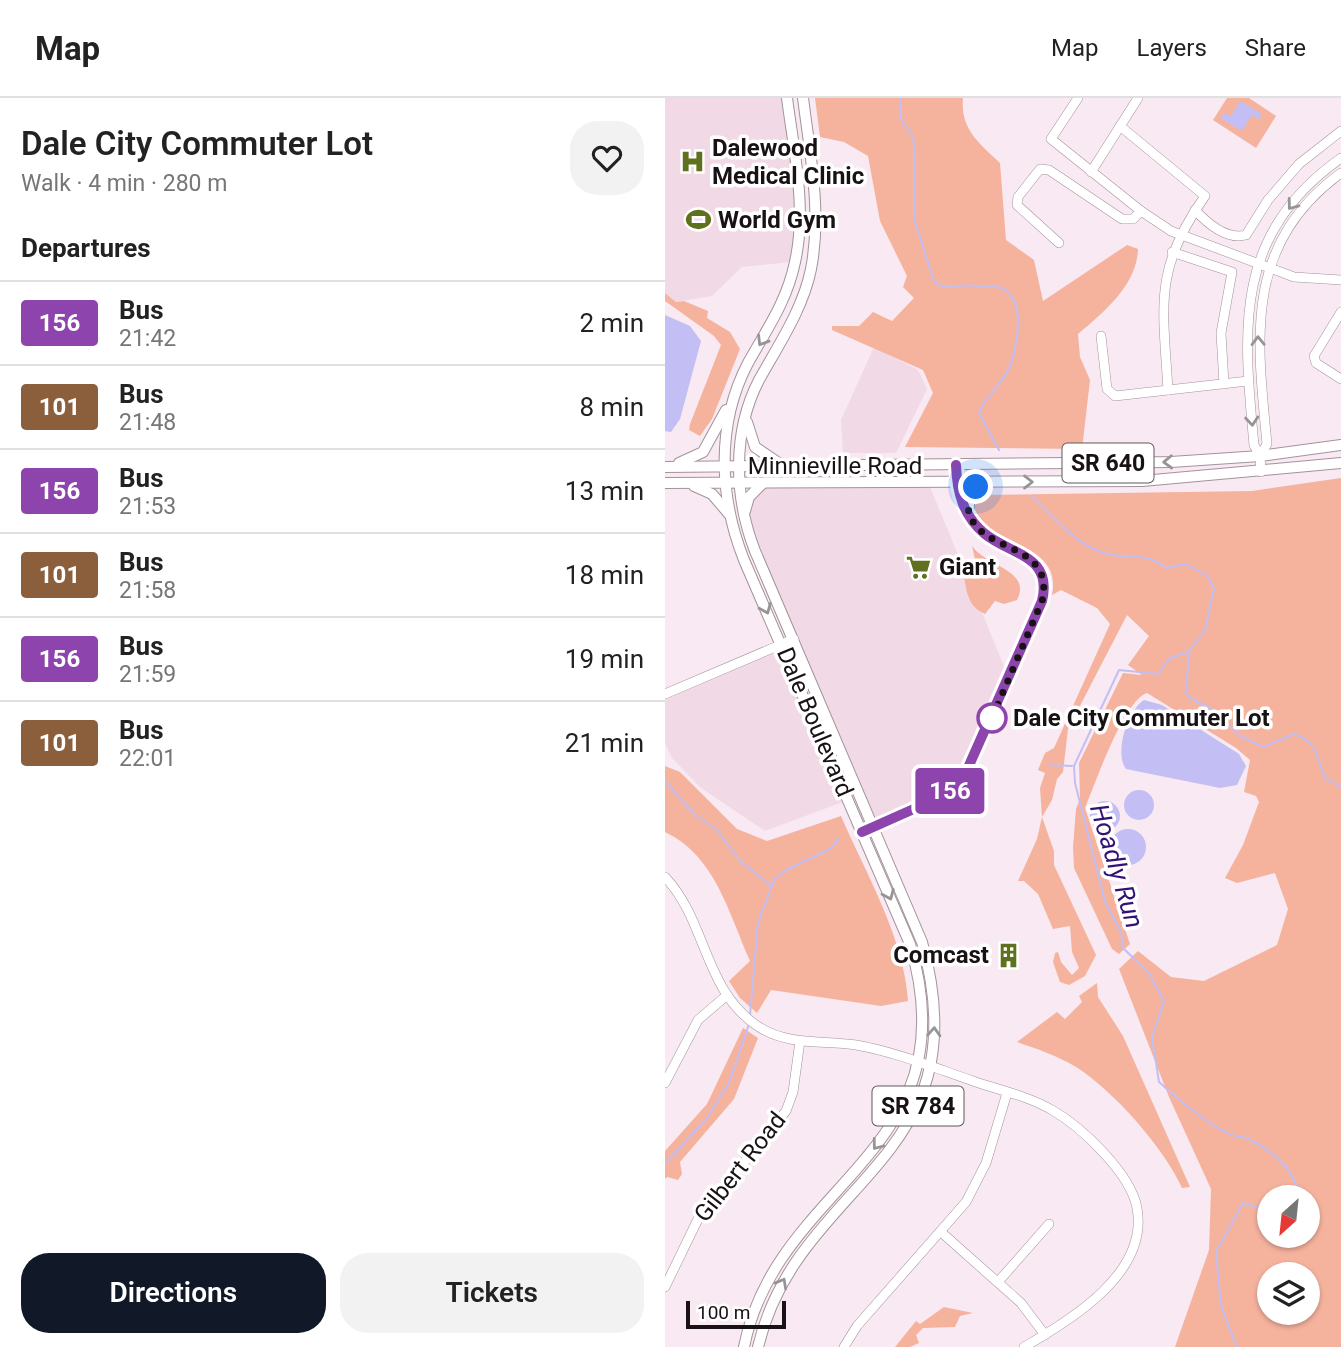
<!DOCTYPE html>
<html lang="en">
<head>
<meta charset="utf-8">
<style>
  body { margin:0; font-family:Roboto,sans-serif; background:#f2f2f2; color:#222; height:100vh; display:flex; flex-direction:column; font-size:26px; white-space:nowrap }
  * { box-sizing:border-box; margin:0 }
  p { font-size:23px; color:#767676 }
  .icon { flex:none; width:38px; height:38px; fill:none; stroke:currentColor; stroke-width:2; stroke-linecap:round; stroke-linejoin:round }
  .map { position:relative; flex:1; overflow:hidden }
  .details { display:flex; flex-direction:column; background:#fff; width:665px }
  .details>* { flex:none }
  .badge { padding:0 14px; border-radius:5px; font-size:24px; line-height:46px }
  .needle { width:46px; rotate:207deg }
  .controls { position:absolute; left:592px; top:1087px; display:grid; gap:14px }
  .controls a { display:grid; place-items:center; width:63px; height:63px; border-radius:50%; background:#fff; box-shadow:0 2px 5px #0004; font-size:35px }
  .scale { position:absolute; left:21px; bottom:18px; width:100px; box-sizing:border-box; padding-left:7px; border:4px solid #181215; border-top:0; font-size:19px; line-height:24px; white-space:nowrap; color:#181215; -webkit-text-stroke:5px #fff; paint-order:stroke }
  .you { position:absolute; width:35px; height:35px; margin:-18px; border:5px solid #fff; border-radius:50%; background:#1a73e8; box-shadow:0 0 0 10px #1a73e833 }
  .map>.badge { position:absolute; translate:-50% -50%; box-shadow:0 0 0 4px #fff }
  h2 { padding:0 21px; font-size:26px; line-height:63px }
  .round { display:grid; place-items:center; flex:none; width:74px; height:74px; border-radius:28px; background:#f2f2f2 }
  .head { display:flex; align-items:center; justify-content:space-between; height:119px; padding:0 21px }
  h1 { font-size:33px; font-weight:600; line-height:52px }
  .button { display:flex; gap:14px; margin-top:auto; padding:14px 21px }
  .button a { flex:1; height:80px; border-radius:28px; background:#111827; color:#fff; font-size:28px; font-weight:600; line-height:80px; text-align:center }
  .button a+a { background:#f2f2f2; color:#222 }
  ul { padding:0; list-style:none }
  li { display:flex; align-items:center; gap:21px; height:84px; padding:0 21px; border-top:2px solid #e0e0e0 }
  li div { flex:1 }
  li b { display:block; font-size:26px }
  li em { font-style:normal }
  li .badge { min-width:77px; font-weight:700; text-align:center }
  header { display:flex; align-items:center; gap:42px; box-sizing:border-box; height:98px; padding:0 35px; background:#fff; border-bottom:2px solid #e0e0e0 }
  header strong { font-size:33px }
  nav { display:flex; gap:38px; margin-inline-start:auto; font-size:24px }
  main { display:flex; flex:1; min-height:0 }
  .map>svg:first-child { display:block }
  .built { fill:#f1d9e6 }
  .green { fill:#f5b39e; fill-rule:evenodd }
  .water { fill:#c3bef3 }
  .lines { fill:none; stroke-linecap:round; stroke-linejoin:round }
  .stream { stroke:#c3bef3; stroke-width:2 }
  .minor-casing { stroke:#a2939b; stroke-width:10 }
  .major-casing { stroke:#a2939b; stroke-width:12 }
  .minor { stroke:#fff; stroke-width:9 }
  .major { stroke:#fff; stroke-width:10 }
  .oneway { stroke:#979496 }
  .line-casing { stroke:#fff; stroke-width:16 }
  .line { stroke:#8e44ad; stroke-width:10 }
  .walk { stroke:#181215; stroke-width:7; stroke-dasharray:0 12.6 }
  .stop-dot { fill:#fff; stroke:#8e44ad; stroke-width:3.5 }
  .labels { text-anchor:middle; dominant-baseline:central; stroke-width:7; stroke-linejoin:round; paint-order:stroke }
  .shield { fill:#fff; stroke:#5d595b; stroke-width:2 }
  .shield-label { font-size:23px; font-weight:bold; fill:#181215 }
  .poi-label { font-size:24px; font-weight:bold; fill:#181215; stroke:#fff; text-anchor:start }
  .street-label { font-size:24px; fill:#181215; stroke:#fff }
  .stop-label { font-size:24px; font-weight:bold; fill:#181215; stroke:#fff; text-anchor:start }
  .water-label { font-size:26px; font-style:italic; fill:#331275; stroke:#fff }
</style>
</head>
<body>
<header>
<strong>Map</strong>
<nav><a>Map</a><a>Layers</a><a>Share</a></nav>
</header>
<main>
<section class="details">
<div class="head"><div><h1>Dale City Commuter Lot</h1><p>Walk · 4 min · 280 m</p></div><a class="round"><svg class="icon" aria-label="heart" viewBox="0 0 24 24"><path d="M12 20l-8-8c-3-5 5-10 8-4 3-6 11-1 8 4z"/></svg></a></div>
<h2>Departures</h2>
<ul>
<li><span class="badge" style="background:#8e44ad;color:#fff">156</span><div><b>Bus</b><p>21:42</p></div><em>2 min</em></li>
<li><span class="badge" style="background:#8b5e3c;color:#fff">101</span><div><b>Bus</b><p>21:48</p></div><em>8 min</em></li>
<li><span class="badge" style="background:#8e44ad;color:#fff">156</span><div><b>Bus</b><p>21:53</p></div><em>13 min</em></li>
<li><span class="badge" style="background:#8b5e3c;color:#fff">101</span><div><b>Bus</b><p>21:58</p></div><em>18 min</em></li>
<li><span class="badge" style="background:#8e44ad;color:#fff">156</span><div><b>Bus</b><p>21:59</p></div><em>19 min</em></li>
<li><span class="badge" style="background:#8b5e3c;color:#fff">101</span><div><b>Bus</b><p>22:01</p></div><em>21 min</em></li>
</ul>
<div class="button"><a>Directions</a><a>Tickets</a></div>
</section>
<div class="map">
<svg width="676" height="1249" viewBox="0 0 676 1249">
  <rect width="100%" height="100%" fill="#f9e9f2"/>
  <g class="built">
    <polygon points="0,0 122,0 136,124 125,164 77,169 47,198 11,204 0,195"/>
    <polygon points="209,249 253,272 262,291 231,355 178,355 176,322"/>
    <polygon points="263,384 344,580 293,687 208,729 83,435 86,396 98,385"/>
    <polygon points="116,547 183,702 100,733 36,690 7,660 0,645 0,596"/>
  </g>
  <g class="green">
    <path d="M150,0H298C295,31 314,45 335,65L341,142L369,162L378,203L462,147L473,151C472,187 439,214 413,236L415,259L425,282L417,351L240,349L268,295L258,272L167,232V228H194L208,214L227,223L249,200L238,189L242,178L215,123L203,58L179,44L155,39Z"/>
    <polygon points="562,0 584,0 611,18 591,50 548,22"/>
    <polygon points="0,195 11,204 19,203 43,213 42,220 65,234 75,251 47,321 35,338 24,332 25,326 56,247 49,238 0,203"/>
    <path d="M676,380V1249H510L544,1152L546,1091L504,999L454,871L473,853L506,879L539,883L612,847L623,811L610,775L572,785L560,780L578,747L594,704L591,698L579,694L585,662L571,650L482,595C459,602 430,686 420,710L465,846L454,856L447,851L409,770L408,749L411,711L415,701L414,665L458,575L477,577L463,567L484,538L462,517L403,631L398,674L392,681L387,702L377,719L389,753V767L431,857L420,878L404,887L395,884L388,864L390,855L393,854L396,864L407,877L414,870L407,854L405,828L388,831L373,796L359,783H353L372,741L377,719L375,690L380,675L373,672L380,655L389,650L445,526L432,510L396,492L387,497C398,442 321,451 309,409L317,397L587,393ZM604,1099H642V1138H604ZM604,1176H642V1214H604Z"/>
    <path d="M307,448C322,469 367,472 352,502L339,506L330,503L320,516C301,508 301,489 298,471L311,466Z"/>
    <path d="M0,668L15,674L72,731L102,743L176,718C201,776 239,839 243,903L216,908L106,892L92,915L75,900L64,883L85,863C64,816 50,757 0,734Z"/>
    <path d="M432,885L433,899L458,938L525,1089L517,1090C499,1050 449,993 411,969C393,958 372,951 352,944L392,914L400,921L417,904L414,898Z"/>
    <polygon points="78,930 93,940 69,1001 15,1064 17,1076 13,1082 2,1079 0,1081 0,1053 42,1006"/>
    <polygon points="279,1209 308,1215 295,1218 290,1229 258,1230 251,1237 254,1245 245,1249 230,1249 251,1223 255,1226"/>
  </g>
  <g class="water">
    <polygon points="575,3 597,16 594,21 587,17 577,33 555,20 559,15 566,18"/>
    <polygon points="0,217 25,228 36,243 15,321 6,334 0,333"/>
    <path d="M479,602L497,607L574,656L581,668L572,687L555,690L461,671C449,655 462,613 479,602Z"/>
    <circle cx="474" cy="707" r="15"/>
    <circle cx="440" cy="718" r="15"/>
    <circle cx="463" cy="749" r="18"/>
  </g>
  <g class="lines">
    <g class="stream">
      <path d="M236,0V21L248,39L249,51V120L269,184L277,188C295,188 315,186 332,189C363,195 353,250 344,270C337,286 321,297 314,315L334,352"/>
      <path d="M367,398C387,418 412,447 439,455C461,462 482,453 501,470L522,466L542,478L549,490L540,533L524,553L521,594L525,600L550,613L575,638L599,649L629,636C653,644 652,659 660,680L676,689"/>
      <path d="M524,553L504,561L493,576L454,572L409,668L410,685L440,804L456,834L458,850L483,874L499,903L487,939L494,984C515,1002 536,1021 560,1034C568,1039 578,1038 586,1042C608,1053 633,1074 633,1099"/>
      <polyline points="384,667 407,668"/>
      <polyline points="0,683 31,718 50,730 75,763 107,788"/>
      <polyline points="85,917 93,825 109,782 121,772 165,751 174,741"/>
      <polyline points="0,1066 41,1021 64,985 84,926"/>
      <polyline points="572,1249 556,1208 551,1154 578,1105 604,1113"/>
    </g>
    <defs>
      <g id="minor">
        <polyline points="413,0 386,41 476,113 506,133 629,179 676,182"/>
        <path d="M455,28L540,98C488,171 498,208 503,292"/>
        <polyline points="426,74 473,0"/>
        <path d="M530,112C542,125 562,142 581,137L603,102L634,66L676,33"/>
        <polyline points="394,145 352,107 353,99 375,71 384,72 457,121 468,121 476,113"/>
        <polyline points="507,154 567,174 556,235 559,286"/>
        <polyline points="676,214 649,258 651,265 676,281"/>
        <polyline points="436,238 442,291 450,298 583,283"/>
        <path d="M595,358L602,346C592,241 578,147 676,75"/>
        <path d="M596,374L595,358L589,347C578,230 568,137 676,60"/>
        <polyline points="0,596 129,541"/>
        <path d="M197,734L278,698L298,681L377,503C389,455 340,456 316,432C297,414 292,392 291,367"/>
        <path d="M0,779C42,823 39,894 94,929C124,948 158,942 191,947C231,954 270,970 308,983C334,992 363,998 387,1012C417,1029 466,1076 472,1110C484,1175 406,1222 359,1249"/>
        <polyline points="0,985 33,922 61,898"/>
        <polyline points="276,1134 356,1205 380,1237"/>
        <polyline points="333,1184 384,1126"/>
        <polyline points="0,1189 34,1119 121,1013 128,994 135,943"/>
        <polyline points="179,1249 192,1228 301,1104 321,1065 342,995"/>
      </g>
      <g id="major">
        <polyline points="82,324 90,349 115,366"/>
        <polyline points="14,365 38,354 61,312"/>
        <polyline points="0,369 506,364 595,358 676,347"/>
        <polyline points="0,385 477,383 676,365"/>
        <polyline points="29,388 47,396 64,416"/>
        <polyline points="80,413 84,399 98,385"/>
        <polyline points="303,417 305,397 317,384"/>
        <path d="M79,1249C112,1082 308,1056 245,846L79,462C54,399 51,326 83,265C102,231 122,203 130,164C142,111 129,54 122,0"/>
        <path d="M93,1249C133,1080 319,1065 257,844L90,453C69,399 67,334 94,282C114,246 138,211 146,171C157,115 145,56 138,0"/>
      </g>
    </defs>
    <use href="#minor" class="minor-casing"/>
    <use href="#major" class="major-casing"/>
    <use href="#minor" class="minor"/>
    <use href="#major" class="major"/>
  </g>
  <defs><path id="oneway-chevron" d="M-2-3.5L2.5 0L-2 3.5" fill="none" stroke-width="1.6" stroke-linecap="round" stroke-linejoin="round" transform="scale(1.75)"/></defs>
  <g class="oneway">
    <use href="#oneway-chevron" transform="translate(627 107) rotate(127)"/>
    <use href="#oneway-chevron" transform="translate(97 243) rotate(121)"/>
    <use href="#oneway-chevron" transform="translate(593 243) rotate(-91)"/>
    <use href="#oneway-chevron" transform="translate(587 323) rotate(85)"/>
    <use href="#oneway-chevron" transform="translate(503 364) rotate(178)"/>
    <use href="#oneway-chevron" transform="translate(363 384)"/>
    <use href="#oneway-chevron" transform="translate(101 511) rotate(67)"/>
    <use href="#oneway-chevron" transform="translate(224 797) rotate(67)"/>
    <use href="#oneway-chevron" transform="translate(269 934) rotate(-87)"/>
    <use href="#oneway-chevron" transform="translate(212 1047) rotate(127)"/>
    <use href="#oneway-chevron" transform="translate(117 1185) rotate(-61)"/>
  </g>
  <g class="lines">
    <defs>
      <path id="line" d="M197,734L278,698L298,681L377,503C388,457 346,457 320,436C298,418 292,394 291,367"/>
    </defs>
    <use href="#line" class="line-casing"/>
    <use href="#line" class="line"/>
    <path class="walk" d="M311,389L303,406C304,457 392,440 377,503L327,620"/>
  </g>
  <defs>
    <symbol id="hospital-bare" viewBox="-9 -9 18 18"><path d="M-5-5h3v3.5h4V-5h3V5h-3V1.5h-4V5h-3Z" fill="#5f711f" stroke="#fff" stroke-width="2.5" paint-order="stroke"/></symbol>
    <symbol id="stadium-bare" viewBox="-9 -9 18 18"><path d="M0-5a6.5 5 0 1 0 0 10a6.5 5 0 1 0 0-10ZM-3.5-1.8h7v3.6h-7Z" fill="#5f711f" stroke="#fff" stroke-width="2.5" paint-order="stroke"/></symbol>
    <symbol id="supermarket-bare" viewBox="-9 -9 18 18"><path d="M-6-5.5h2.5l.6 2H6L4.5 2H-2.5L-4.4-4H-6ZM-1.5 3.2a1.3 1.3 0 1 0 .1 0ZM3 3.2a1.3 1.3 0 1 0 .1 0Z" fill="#5f711f" stroke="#fff" stroke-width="2.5" paint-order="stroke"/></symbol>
    <symbol id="building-bare" viewBox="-9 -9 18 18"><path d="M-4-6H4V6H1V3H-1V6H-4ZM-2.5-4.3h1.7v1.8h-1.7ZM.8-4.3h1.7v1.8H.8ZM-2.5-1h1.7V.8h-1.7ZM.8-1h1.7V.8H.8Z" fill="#5f711f" stroke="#fff" stroke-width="2.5" paint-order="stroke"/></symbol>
  </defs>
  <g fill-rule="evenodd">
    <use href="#hospital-bare" x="10" y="46" width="35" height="35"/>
    <use href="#stadium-bare" x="16" y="104" width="35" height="35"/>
    <use href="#supermarket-bare" x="236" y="452" width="35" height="35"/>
    <use href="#building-bare" x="326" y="840" width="35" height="35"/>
  </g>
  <circle class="stop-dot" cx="327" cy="620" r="14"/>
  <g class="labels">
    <g class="shield">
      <rect x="397.5" y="345.5" width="91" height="39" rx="5"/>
      <rect x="207.5" y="988.5" width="91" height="39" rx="5"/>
    </g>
    <g class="shield-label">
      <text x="443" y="365">SR 640</text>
      <text x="253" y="1008">SR 784</text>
    </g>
    <g class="poi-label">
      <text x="47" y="50">Dalewood<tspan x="47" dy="28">Medical Clinic</tspan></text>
      <text x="53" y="122">World Gym</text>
      <text x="274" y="469">Giant</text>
      <text x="324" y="857" text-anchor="end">Comcast</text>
    </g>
    <g class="street-label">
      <text x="170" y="368">Minnieville Road</text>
      <text transform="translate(150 624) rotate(67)">Dale Boulevard</text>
      <text transform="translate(75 1069) rotate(-52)">Gilbert Road</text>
    </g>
    <g class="stop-label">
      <text x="348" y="620">Dale City Commuter Lot</text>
    </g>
    <g class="water-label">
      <text transform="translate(452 768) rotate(73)">Hoadly Run</text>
    </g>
  </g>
</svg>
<div class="controls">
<a><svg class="needle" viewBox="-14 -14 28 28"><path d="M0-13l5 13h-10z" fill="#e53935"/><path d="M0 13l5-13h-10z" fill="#767676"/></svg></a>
<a><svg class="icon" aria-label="layers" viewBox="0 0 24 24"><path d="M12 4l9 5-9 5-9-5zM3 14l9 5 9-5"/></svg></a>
</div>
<div class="scale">100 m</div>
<div class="you" style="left:311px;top:389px"></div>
<b class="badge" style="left:285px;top:693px;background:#8e44ad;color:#fff">156</b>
</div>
</main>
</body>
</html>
